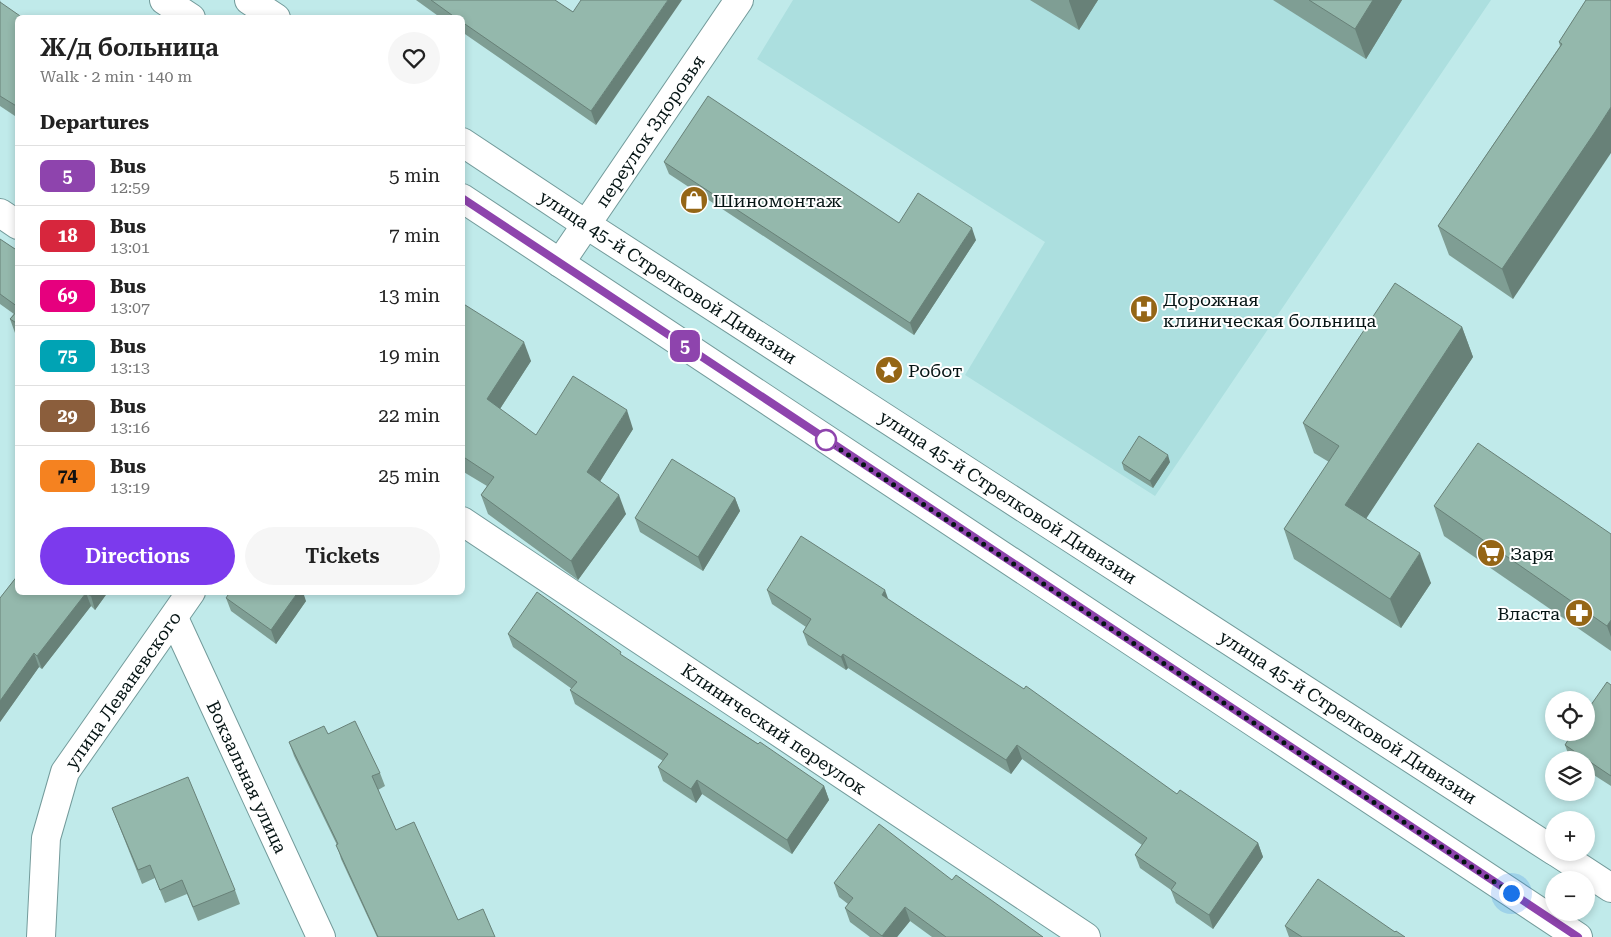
<!DOCTYPE html>
<html lang="en">
<head>
<meta charset="utf-8">
<style>
  body { margin:0; font-family:"Roboto Serif",serif; background:#f6f6f6; color:#222; height:100vh; display:flex; flex-direction:column; font-size:19px; white-space:nowrap }
  * { box-sizing:border-box; margin:0 }
  p { font-size:16px; color:#767676 }
  .icon { flex:none; width:28px; height:28px; fill:none; stroke:currentColor; stroke-width:2; stroke-linecap:round; stroke-linejoin:round }
  .map { position:relative; flex:1; overflow:hidden }
  .drawer { position:absolute; left:15px; top:15px; width:450px; height:580px; display:flex; flex-direction:column; background:#fff; border-radius:8px; box-shadow:0 2px 8px #0003 }
  .drawer>* { flex:none }
  .badge { padding:0 10px; border-radius:8px; font-size:18px; line-height:32px }
  .buttons { position:absolute; left:1545px; top:691px; display:grid; gap:10px }
  .buttons a { display:grid; place-items:center; width:50px; height:50px; border-radius:50%; background:#fff; box-shadow:0 2px 8px #0003; font-size:25px }
  .you { position:absolute; width:25px; height:25px; margin:-12px; border:4px solid #fff; border-radius:50%; background:#1a73e8; box-shadow:0 0 0 8px #1a73e833 }
  .map>.badge { position:absolute; translate:-50% -50%; box-shadow:0 0 0 2px #fff }
  h2 { padding:0 25px; font-size:19px; line-height:45px }
  .round { display:grid; place-items:center; flex:none; width:52px; height:52px; border-radius:26px; background:#f6f6f6 }
  .summary { display:flex; align-items:center; justify-content:space-between; height:85px; padding:0 25px }
  h1 { font-size:24px; font-weight:600; line-height:38px }
  .button { display:flex; gap:10px; margin-top:auto; padding:10px 25px }
  .button a { flex:1; height:58px; border-radius:30px; background:#7c3aed; color:#fff; font-size:20px; font-weight:600; line-height:58px; text-align:center }
  .button a+a { background:#f6f6f6; color:#222 }
  ul { padding:0; list-style:none }
  li { display:flex; align-items:center; gap:15px; height:60px; padding:0 25px; border-top:1px solid #e0e0e0 }
  li div { flex:1 }
  li b { display:block; font-size:19px }
  li em { font-style:normal }
  li .badge { min-width:55px; font-weight:700; text-align:center }
  .map>svg:first-child { display:block }
  .built { fill:#acdfdf }
  .lines { fill:none; stroke-linecap:round; stroke-linejoin:round }
  .minor-casing { stroke:#739b9b; stroke-width:30 }
  .primary-casing { stroke:#739b9b; stroke-width:30 }
  .minor { stroke:#fff; stroke-width:28 }
  .primary { stroke:#fff; stroke-width:28 }
  .wall { fill:#7f9e94 }
  .shaded-wall { fill:#688178 }
  .building { fill:#94b8ac; stroke:#688178 }
  .line-casing { stroke:#fff; stroke-width:11 }
  .line { stroke:#8e44ad; stroke-width:8 }
  .walk { stroke:#051414; stroke-width:5; stroke-dasharray:0 9 }
  .stop-dot { fill:#fff; stroke:#8e44ad; stroke-width:2.5 }
  .labels { text-anchor:middle; dominant-baseline:central; stroke-width:4; stroke-linejoin:round; paint-order:stroke }
  .street-label { font-size:18px; fill:#051414; stroke:#fff }
  .poi-label { font-size:18px; fill:#051414; stroke:#fff; text-anchor:start }
</style>
</head>
<body>
<div class="map">
<svg width="1611" height="937" viewBox="0 0 1611 937">
  <rect width="100%" height="100%" fill="#c0eaea"/>
  <polygon class="built" points="793,0 1491,0 1155,496 965,375 1045,242 757,59"/>
  <g class="lines">
    <defs>
      <g id="minor">
        <polyline points="0,213 18,225"/>
        <polyline points="560,263 739,0"/>
        <polyline points="462,521 1086,937"/>
        <polyline points="174,618 321,937"/>
        <polyline points="41,937 46,838 65,772 191,592"/>
      </g>
      <g id="primary">
        <polyline points="164,0 191,18"/>
        <polyline points="249,0 276,18"/>
        <polyline points="462,142 587,225 1554,851"/>
        <polyline points="462,198 1578,937"/>
        <polyline points="1556,852 1611,888"/>
      </g>
    </defs>
    <use href="#minor" class="minor-casing"/>
    <use href="#primary" class="primary-casing"/>
    <use href="#minor" class="minor"/>
    <use href="#primary" class="primary"/>
  </g>
  <g class="wall">
    <polygon points="0,0 1,3 18,18 18,118 0,106"/>
    <polygon points="416,0 555,0 573,12 596,125 462,32 462,18 441,18"/>
    <polygon points="1030,0 1098,0 1079,30"/>
    <polygon points="1273,0 1402,0 1366,59"/>
    <polygon points="1586,0 1513,299 1449,255 1438,226 1560,46 1559,42"/>
    <polygon points="664,162 899,223 976,240 914,335 669,174"/>
    <polygon points="0,239 18,251 18,335 15,333 10,319 14,314 0,304"/>
    <polygon points="462,303 531,361 500,409 536,435 633,429 600,481 626,514 578,580 488,514 481,495 487,486 462,471"/>
    <polygon points="1462,327 1473,357 1366,518 1431,583 1401,628 1294,559 1284,529 1329,462 1314,453 1303,423"/>
    <polygon points="1170,462 1153,488 1124,470 1122,463"/>
    <polygon points="735,498 740,511 703,571 640,532 635,518"/>
    <polygon points="1434,506 1611,534 1611,651 1444,536"/>
    <polygon points="18,575 108,592 95,610 91,606 42,669 39,667 0,722 0,598"/>
    <polygon points="767,590 888,599 1177,794 1258,843 1263,857 1213,929 1176,903 1171,890 1140,868 1135,855 1142,845 1022,759 1011,774 848,668 846,670 808,645 803,632 806,627 772,604"/>
    <polygon points="226,598 306,601 276,644 231,611"/>
    <polygon points="508,634 622,656 824,786 829,800 792,854 702,794 696,803 663,781 658,767 663,761 575,704 570,690 572,689 513,647"/>
    <polygon points="1611,685 1611,786 1586,770 1586,760 1572,760 1570,759 1565,745"/>
    <polygon points="328,734 380,773 385,786 378,790 396,830 458,920 495,937 377,937 341,859 337,845 294,756 289,742"/>
    <polygon points="112,808 235,890 240,904 198,921 187,894 165,903 155,878 142,884"/>
    <polygon points="952,880 1043,937 932,937 910,921 897,937 870,937 850,922 845,908 848,904 839,897 834,883"/>
    <polygon points="1285,926 1395,932 1405,937 1289,937"/>
  </g>
  <g class="shaded-wall">
    <polygon points="668,0 682,0 596,125 591,111"/>
    <polygon points="1069,0 1098,0 1079,30 1069,1"/>
    <polygon points="1373,0 1402,0 1366,59 1355,29"/>
    <polygon points="1611,107 1611,153 1513,299 1502,269"/>
    <polygon points="972,228 976,240 914,335 910,323"/>
    <polygon points="1462,327 1473,357 1356,534 1345,505"/>
    <polygon points="524,342 531,361 494,418 487,399"/>
    <polygon points="627,410 633,429 594,491 587,472"/>
    <polygon points="1168,455 1170,462 1153,488 1150,481"/>
    <polygon points="619,495 626,514 578,580 571,561"/>
    <polygon points="735,498 740,511 703,571 698,557"/>
    <polygon points="1420,553 1431,583 1401,628 1390,599"/>
    <polygon points="885,590 890,604 882,595"/>
    <polygon points="93,592 108,592 95,610 91,596"/>
    <polygon points="298,592 303,592 306,601 276,644 271,630"/>
    <polygon points="86,593 91,606 42,669 37,656"/>
    <polygon points="1611,620 1611,637 1607,626"/>
    <polygon points="34,653 39,667 0,722 0,701"/>
    <polygon points="843,654 848,668 846,670 841,657"/>
    <polygon points="1017,745 1022,759 1011,774 1006,760"/>
    <polygon points="697,780 702,794 696,803 691,789"/>
    <polygon points="824,786 829,800 792,854 787,840"/>
    <polygon points="1258,843 1263,857 1213,929 1209,915"/>
    <polygon points="905,907 910,921 897,937 883,937 882,936"/>
  </g>
  <g class="building">
    <polygon points="431,0 555,0 573,12 581,0 668,0 591,111 462,22 462,18 456,18"/>
    <polygon points="1309,0 1373,0 1355,29"/>
    <polygon points="1586,0 1611,0 1611,107 1595,132 1502,269 1438,226 1562,44 1559,42"/>
    <polygon points="0,2 23,18 18,18 18,107 0,96"/>
    <polygon points="708,96 899,223 918,193 972,228 910,323 664,162"/>
    <polygon points="0,239 18,251 18,307 0,294"/>
    <polygon points="1395,283 1462,327 1345,505 1420,553 1390,599 1284,529 1339,446 1303,423"/>
    <polygon points="462,303 524,342 487,399 536,435 573,376 627,410 587,472 619,495 571,561 481,495 494,477 462,456"/>
    <polygon points="18,310 18,324 10,319"/>
    <polygon points="1139,436 1168,455 1150,481 1122,463"/>
    <polygon points="1478,443 1611,534 1611,620 1607,626 1434,506"/>
    <polygon points="672,459 735,498 698,557 635,518"/>
    <polygon points="801,536 885,590 882,595 1024,689 1026,686 1177,794 1180,790 1258,843 1209,915 1171,890 1176,883 1135,855 1147,838 1017,745 1006,760 843,654 841,657 803,632 811,619 767,590"/>
    <polygon points="18,575 18,592 93,592 91,596 86,593 37,656 34,653 0,701 0,598"/>
    <polygon points="230,592 298,592 271,630 226,598"/>
    <polygon points="537,592 621,652 620,654 758,744 760,742 824,786 787,840 697,780 691,789 658,767 668,754 570,690 577,682 508,634"/>
    <polygon points="1607,682 1611,685 1611,776 1565,745 1573,732 1586,732 1586,712"/>
    <polygon points="355,721 380,773 372,776 396,830 414,822 458,920 483,909 495,937 378,937 336,845 338,844 289,742 324,726 328,734"/>
    <polygon points="188,777 235,890 193,907 182,880 160,890 150,865 138,870 112,808"/>
    <polygon points="879,824 952,880 956,875 1043,937 946,937 905,907 882,936 845,908 853,898 834,883"/>
    <polygon points="1318,879 1395,932 1396,931 1405,937 1302,937 1285,926"/>
  </g>
  <g class="lines">
    <defs>
      <polyline id="line" points="462,198 1578,937"/>
    </defs>
    <use href="#line" class="line-casing"/>
    <use href="#line" class="line"/>
    <polyline class="walk" points="826,440 1511,893"/>
  </g>
  <defs>
    <symbol id="shop-disc" viewBox="-11 -11 22 22"><circle r="9.5" fill="#956616" stroke="#fff"/><path d="M-5-2.5h2.3a2.7 3.5 0 0 1 5.4 0H5L5.5 6h-11ZM-1.5-2.5h3a1.5 2.3 0 0 0-3 0Z" fill="#fff"/></symbol>
    <symbol id="hospital-disc" viewBox="-11 -11 22 22"><circle r="9.5" fill="#956616" stroke="#fff"/><path d="M-5-5h3v3.5h4V-5h3V5h-3V1.5h-4V5h-3Z" fill="#fff"/></symbol>
    <symbol id="sight-disc" viewBox="-11 -11 22 22"><circle r="9.5" fill="#956616" stroke="#fff"/><path d="M0-6L1.8-2.2L6-1.7L2.9 1.2L3.7 5.4L0 3.3L-3.7 5.4L-2.9 1.2L-6-1.7L-1.8-2.2Z" fill="#fff"/></symbol>
    <symbol id="supermarket-disc" viewBox="-11 -11 22 22"><circle r="9.5" fill="#956616" stroke="#fff"/><path d="M-6-5.5h2.5l.6 2H6L4.5 2H-2.5L-4.4-4H-6ZM-1.5 3.2a1.3 1.3 0 1 0 .1 0ZM3 3.2a1.3 1.3 0 1 0 .1 0Z" fill="#fff"/></symbol>
    <symbol id="pharmacy-disc" viewBox="-11 -11 22 22"><circle r="9.5" fill="#956616" stroke="#fff"/><path d="M-2-6h4v4h4v4h-4v4h-4v-4h-4v-4h4Z" fill="#fff"/></symbol>
  </defs>
  <g fill-rule="evenodd">
    <use href="#shop-disc" x="678" y="184" width="32" height="32"/>
    <use href="#hospital-disc" x="1128" y="293" width="32" height="32"/>
    <use href="#sight-disc" x="873" y="354" width="32" height="32"/>
    <use href="#supermarket-disc" x="1475" y="537" width="32" height="32"/>
    <use href="#pharmacy-disc" x="1563" y="597" width="32" height="32"/>
  </g>
  <circle class="stop-dot" cx="826" cy="440" r="10"/>
  <g class="labels">
    <g class="street-label">
      <text transform="translate(650 131) rotate(-56)">переулок Здоровья</text>
      <text transform="translate(668 277) rotate(33)">улица 45-й Стрелковой Дивизии</text>
      <text transform="translate(1008 497) rotate(33)">улица 45-й Стрелковой Дивизии</text>
      <text transform="translate(123 690) rotate(-55)">улица Леваневского</text>
      <text transform="translate(1348 717) rotate(33)">улица 45-й Стрелковой Дивизии</text>
      <text transform="translate(774 729) rotate(34)">Клинический переулок</text>
      <text transform="translate(247 777) rotate(65)">Вокзальная улица</text>
    </g>
    <g class="poi-label">
      <text x="713" y="200">Шиномонтаж</text>
      <text x="1163" y="299">Дорожная<tspan x="1163" dy="21">клиническая больница</tspan></text>
      <text x="908" y="370">Робот</text>
      <text x="1510" y="553">Заря</text>
      <text x="1560" y="613" text-anchor="end">Власта</text>
    </g>
  </g>
</svg>
<div class="buttons">
<a><svg class="icon" aria-label="locate" viewBox="0 0 24 24"><circle cx="12" cy="12" r="6"/><path d="M12 2v4M12 18v4M2 12h4M18 12h4"/></svg></a>
<a><svg class="icon" aria-label="layers" viewBox="0 0 24 24"><path d="M12 4l9 5-9 5-9-5zM3 14l9 5 9-5"/></svg></a>
<a>+</a>
<a>−</a>
</div>
<div class="you" style="left:1511px;top:893px"></div>
<b class="badge" style="left:685px;top:346px;background:#8e44ad;color:#fff">5</b>
<section class="drawer">
<div class="summary"><div><h1>Ж/д больница</h1><p>Walk · 2 min · 140 m</p></div><a class="round"><svg class="icon" aria-label="heart" viewBox="0 0 24 24"><path d="M12 20l-8-8c-3-5 5-10 8-4 3-6 11-1 8 4z"/></svg></a></div>
<h2>Departures</h2>
<ul>
<li><span class="badge" style="background:#8e44ad;color:#fff">5</span><div><b>Bus</b><p>12:59</p></div><em>5 min</em></li>
<li><span class="badge" style="background:#d7263d;color:#fff">18</span><div><b>Bus</b><p>13:01</p></div><em>7 min</em></li>
<li><span class="badge" style="background:#e6007e;color:#fff">69</span><div><b>Bus</b><p>13:07</p></div><em>13 min</em></li>
<li><span class="badge" style="background:#00a3b4;color:#fff">75</span><div><b>Bus</b><p>13:13</p></div><em>19 min</em></li>
<li><span class="badge" style="background:#8b5e3c;color:#fff">29</span><div><b>Bus</b><p>13:16</p></div><em>22 min</em></li>
<li><span class="badge" style="background:#f58220;color:#111">74</span><div><b>Bus</b><p>13:19</p></div><em>25 min</em></li>
</ul>
<div class="button"><a>Directions</a><a>Tickets</a></div>
</section>
</div>
</body>
</html>
